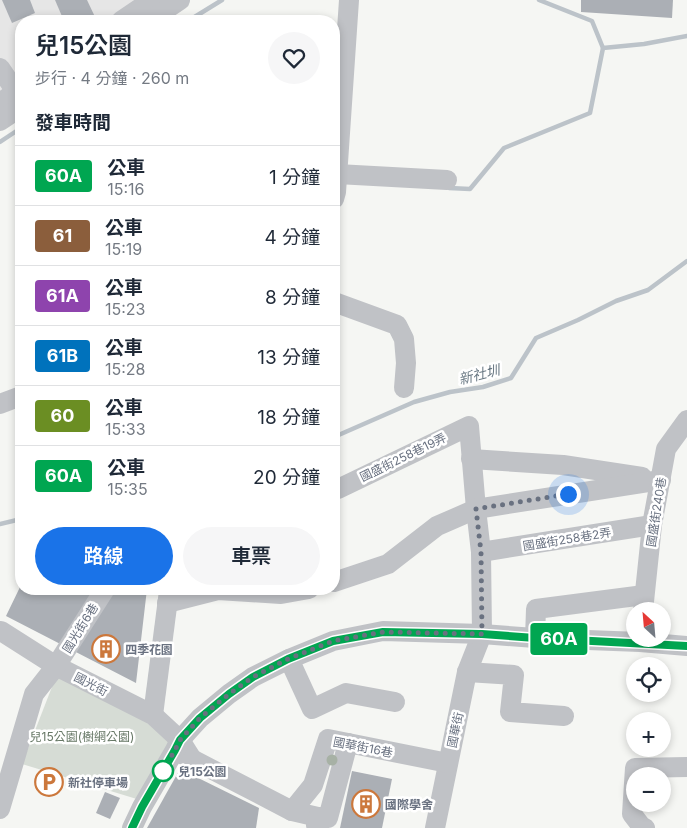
<!DOCTYPE html>
<html lang="zh-TW">
<head>
<meta charset="utf-8">
<style>
  body { margin:0; font-family:Inter,"Noto Sans TC",sans-serif; background:#f6f6f7; color:#1f2937; height:100vh; display:flex; flex-direction:column; font-size:19px; white-space:nowrap }
  * { box-sizing:border-box; margin:0 }
  p { font-size:16px; color:#747a83 }
  .icon { flex:none; width:28px; height:28px; fill:none; stroke:currentColor; stroke-width:2; stroke-linecap:round; stroke-linejoin:round }
  .map { position:relative; flex:1; overflow:hidden }
  .side { position:absolute; left:15px; top:15px; width:325px; height:580px; display:flex; flex-direction:column; background:#fff; border-radius:20px; box-shadow:0 2px 8px #0003 }
  .side>* { flex:none }
  .badge { padding:0 10px; border-radius:4px; font-size:18px; line-height:32px }
  .needle { width:32px; rotate:334deg }
  .controls { position:absolute; left:626px; top:602px; display:grid; gap:10px }
  .controls a { display:grid; place-items:center; width:45px; height:45px; border-radius:50%; background:#fff; box-shadow:0 2px 8px #0003; font-size:25px }
  .you { position:absolute; width:25px; height:25px; margin:-12px; border:4px solid #fff; border-radius:50%; background:#1a73e8; box-shadow:0 0 0 8px #1a73e833 }
  .map>.badge { position:absolute; translate:-50% -50%; box-shadow:0 0 0 2px #fff }
  h2 { padding:0 20px; font-size:19px; line-height:45px }
  .round { display:grid; place-items:center; flex:none; width:52px; height:52px; border-radius:26px; background:#f6f6f7 }
  .headline { display:flex; align-items:center; justify-content:space-between; height:85px; padding:0 20px }
  h1 { font-size:24px; font-weight:600; line-height:38px }
  .primary-button { display:flex; gap:10px; margin-top:auto; padding:10px 20px }
  .primary-button a { flex:1; height:58px; border-radius:30px; background:#1a73e8; color:#fff; font-size:20px; font-weight:600; line-height:58px; text-align:center }
  .primary-button a+a { background:#f6f6f7; color:#1f2937 }
  ul { padding:0; list-style:none }
  li { display:flex; align-items:center; gap:15px; height:60px; padding:0 20px; border-top:1px solid #e0e1e3 }
  li div { flex:1 }
  li b { display:block; font-size:19px }
  li em { font-style:normal }
  li .badge { min-width:55px; font-weight:700; text-align:center }
  .map>svg:first-child { display:block }
  .built { fill:#e6e6e6 }
  .green { fill:#d6dcd5 }
  .lines { fill:none; stroke-linecap:round; stroke-linejoin:round }
  .stream { stroke:#bcc3c9; stroke-width:4.5 }
  .building { fill:#abafb5 }
  .minor { stroke:#c0c2c6; stroke-width:20 }
  .tree { fill:#a7b1a5 }
  .line-casing { stroke:#fff; stroke-width:11 }
  .line { stroke:#00a651; stroke-width:8 }
  .walk { stroke:#697180; stroke-width:5; stroke-dasharray:0 9 }
  .stop-dot { fill:#fff; stroke:#00a651; stroke-width:2.5 }
  .labels { text-anchor:middle; dominant-baseline:central; stroke-width:5; stroke-linejoin:round; paint-order:stroke }
  .street-label { font-size:12px; fill:#697180; stroke:#fff }
  .poi-label { font-size:12px; font-weight:bold; fill:#697180; stroke:#fff; text-anchor:start }
  .park-label { font-size:12px; fill:#677866; stroke:#fff }
  .stop-label { font-size:12px; font-weight:bold; fill:#697180; stroke:#fff; text-anchor:start }
  .water-label { font-size:14px; font-style:italic; fill:#697883; stroke:#fff }
</style>
</head>
<body>
<div class="map">
<svg width="687" height="828" viewBox="0 0 687 828">
  <rect width="100%" height="100%" fill="#f5f6f3"/>
  <polygon class="built" points="0,0 187,0 153,21 21,21 21,105 0,118"/>
  <polygon class="green" points="57,674 133,712 173,743 140,800 22,764"/>
  <g class="lines">
    <g class="stream">
      <polyline points="539,0 592,21 603,48 644,44 687,36"/>
      <polyline points="188,21 222,0"/>
      <polyline points="0,142 21,128"/>
      <polyline points="449,188 470,189 504,148 590,113 603,48"/>
      <polyline points="334,437 414,402 450,392 483,387 511,378 536,338 578,320 616,301 648,290 687,261"/>
      <polyline points="0,524 21,519"/>
    </g>
  </g>
  <g class="building">
    <polygon points="2,0 30,0 35,13 12,23"/>
    <polygon points="55,0 87,0 96,19 92,21 64,21"/>
    <polygon points="581,0 673,0 672,18 581,12"/>
    <polygon points="21,585 21,589 147,589 136,683 6,616"/>
    <polygon points="180,769 259,808 256,828 147,828"/>
    <polygon points="352,771 392,779 382,828 340,828"/>
    <polygon points="105,792 120,798 110,819 96,813"/>
  </g>
  <g class="lines">
    <g class="minor">
      <polyline points="121,21 152,0"/>
      <polyline points="149,21 180,0"/>
      <polyline points="0,68 21,99"/>
      <polyline points="0,103 21,88"/>
      <polyline points="0,121 21,107"/>
      <polyline points="337,174 447,180"/>
      <polyline points="334,199 336,192 349,0"/>
      <polyline points="334,302 397,325 404,339 406,363 404,388"/>
      <polyline points="0,404 21,396"/>
      <polyline points="471,459 563,465 642,477"/>
      <polyline points="338,489 469,426 476,509 481,552 482,634 467,672 435,828"/>
      <polyline points="481,552 652,525"/>
      <polyline points="334,582 388,564 437,526 476,509 661,480"/>
      <polyline points="167,603 218,590 281,594 309,589"/>
      <polyline points="643,611 652,525 666,449 687,420"/>
      <polyline points="0,631 1,631 56,666 153,715 180,740 192,759"/>
      <polyline points="535,638 536,609 644,595"/>
      <polyline points="289,659 312,709 346,693 395,702"/>
      <polyline points="467,672 514,675 510,712 564,716"/>
      <polyline points="153,715 169,591"/>
      <polyline points="182,754 292,811 318,817"/>
      <polyline points="0,809 34,694 56,666 105,589"/>
      <polyline points="292,811 313,785 328,739 448,763"/>
      <polyline points="316,825 318,817 328,818 348,743"/>
      <polyline points="132,828 142,807 175,750 180,740 200,718 229,694 253,677 289,659 333,641 383,631 482,634 535,638 640,642 687,646"/>
      <polyline points="645,828 642,827 632,814 635,768 687,767"/>
    </g>
  </g>
  <circle class="tree" cx="332" cy="760" r="5.5"/>
  <g class="lines">
    <defs>
      <polyline id="line" points="132,828 142,807 175,750 180,740 200,718 229,694 253,677 288,659 333,641 383,632 482,634 535,638 687,646"/>
    </defs>
    <use href="#line" class="line-casing"/>
    <use href="#line" class="line"/>
    <polyline class="walk" points="163,771 175,750 180,740 200,718 229,694 253,677 288,659 333,641 383,632 482,634 481,552 476,509 568,494"/>
  </g>
  <defs>
    <symbol id="building-ring" viewBox="-11 -11 22 22"><circle r="9.5" fill="#fff" stroke="#cc783c" stroke-width="1.5"/><path d="M-4-6H4V6H1V3H-1V6H-4ZM-2.5-4.3h1.7v1.8h-1.7ZM.8-4.3h1.7v1.8H.8ZM-2.5-1h1.7V.8h-1.7ZM.8-1h1.7V.8H.8Z" fill="#cc783c"/></symbol>
    <symbol id="parking-ring" viewBox="-11 -11 22 22"><circle r="9.5" fill="#fff" stroke="#cc783c" stroke-width="1.5"/><path d="M-3.5-5.5H1a3.5 3.5 0 0 1 0 7H-1V5.5H-3.5ZM-1-3.4V-.6H.8a1.4 1.4 0 0 0 0-2.8Z" fill="#cc783c"/></symbol>
  </defs>
  <g fill-rule="evenodd">
    <use href="#building-ring" x="90" y="633" width="32" height="32"/>
    <use href="#parking-ring" x="33" y="766" width="32" height="32"/>
    <use href="#building-ring" x="350" y="788" width="32" height="32"/>
  </g>
  <circle class="stop-dot" cx="163" cy="771" r="10"/>
  <g class="labels">
    <g class="street-label">
      <text transform="translate(403 457) rotate(-26)">國盛街258巷19弄</text>
      <text transform="translate(656 512) rotate(-81)">國盛街240巷</text>
      <text transform="translate(567 539) rotate(-9)">國盛街258巷2弄</text>
      <text transform="translate(80 628) rotate(-58)">國光街6巷</text>
      <text transform="translate(91 684) rotate(27)">國光街</text>
      <text transform="translate(455 730) rotate(-78)">國華街</text>
      <text transform="translate(363 747) rotate(11)">國華街16巷</text>
    </g>
    <g class="poi-label">
      <text x="125" y="649">四季花園</text>
      <text x="68" y="782">新社停車場</text>
      <text x="385" y="804">國際學舍</text>
    </g>
    <g class="park-label">
      <text x="82" y="736">兒15公園(樹網公園)</text>
    </g>
    <g class="stop-label">
      <text x="178" y="771">兒15公園</text>
    </g>
    <g class="water-label">
      <text transform="translate(479 374) rotate(-14)">新社圳</text>
    </g>
  </g>
</svg>
<div class="controls">
<a><svg class="needle" viewBox="-14 -14 28 28"><path d="M0-13l5 13h-10z" fill="#e53935"/><path d="M0 13l5-13h-10z" fill="#747a83"/></svg></a>
<a><svg class="icon" aria-label="locate" viewBox="0 0 24 24"><circle cx="12" cy="12" r="6"/><path d="M12 2v4M12 18v4M2 12h4M18 12h4"/></svg></a>
<a>+</a>
<a>−</a>
</div>
<div class="you" style="left:568px;top:494px"></div>
<b class="badge" style="left:559px;top:639px;background:#00a651;color:#fff">60A</b>
<section class="side">
<div class="headline"><div><h1>兒15公園</h1><p>步行 · 4 分鐘 · 260 m</p></div><a class="round"><svg class="icon" aria-label="heart" viewBox="0 0 24 24"><path d="M12 20l-8-8c-3-5 5-10 8-4 3-6 11-1 8 4z"/></svg></a></div>
<h2>發車時間</h2>
<ul>
<li><span class="badge" style="background:#00a651;color:#fff">60A</span><div><b>公車</b><p>15:16</p></div><em>1 分鐘</em></li>
<li><span class="badge" style="background:#8b5e3c;color:#fff">61</span><div><b>公車</b><p>15:19</p></div><em>4 分鐘</em></li>
<li><span class="badge" style="background:#8e44ad;color:#fff">61A</span><div><b>公車</b><p>15:23</p></div><em>8 分鐘</em></li>
<li><span class="badge" style="background:#0072bc;color:#fff">61B</span><div><b>公車</b><p>15:28</p></div><em>13 分鐘</em></li>
<li><span class="badge" style="background:#6b8e23;color:#fff">60</span><div><b>公車</b><p>15:33</p></div><em>18 分鐘</em></li>
<li><span class="badge" style="background:#00a651;color:#fff">60A</span><div><b>公車</b><p>15:35</p></div><em>20 分鐘</em></li>
</ul>
<div class="primary-button"><a>路線</a><a>車票</a></div>
</section>
</div>
</body>
</html>
